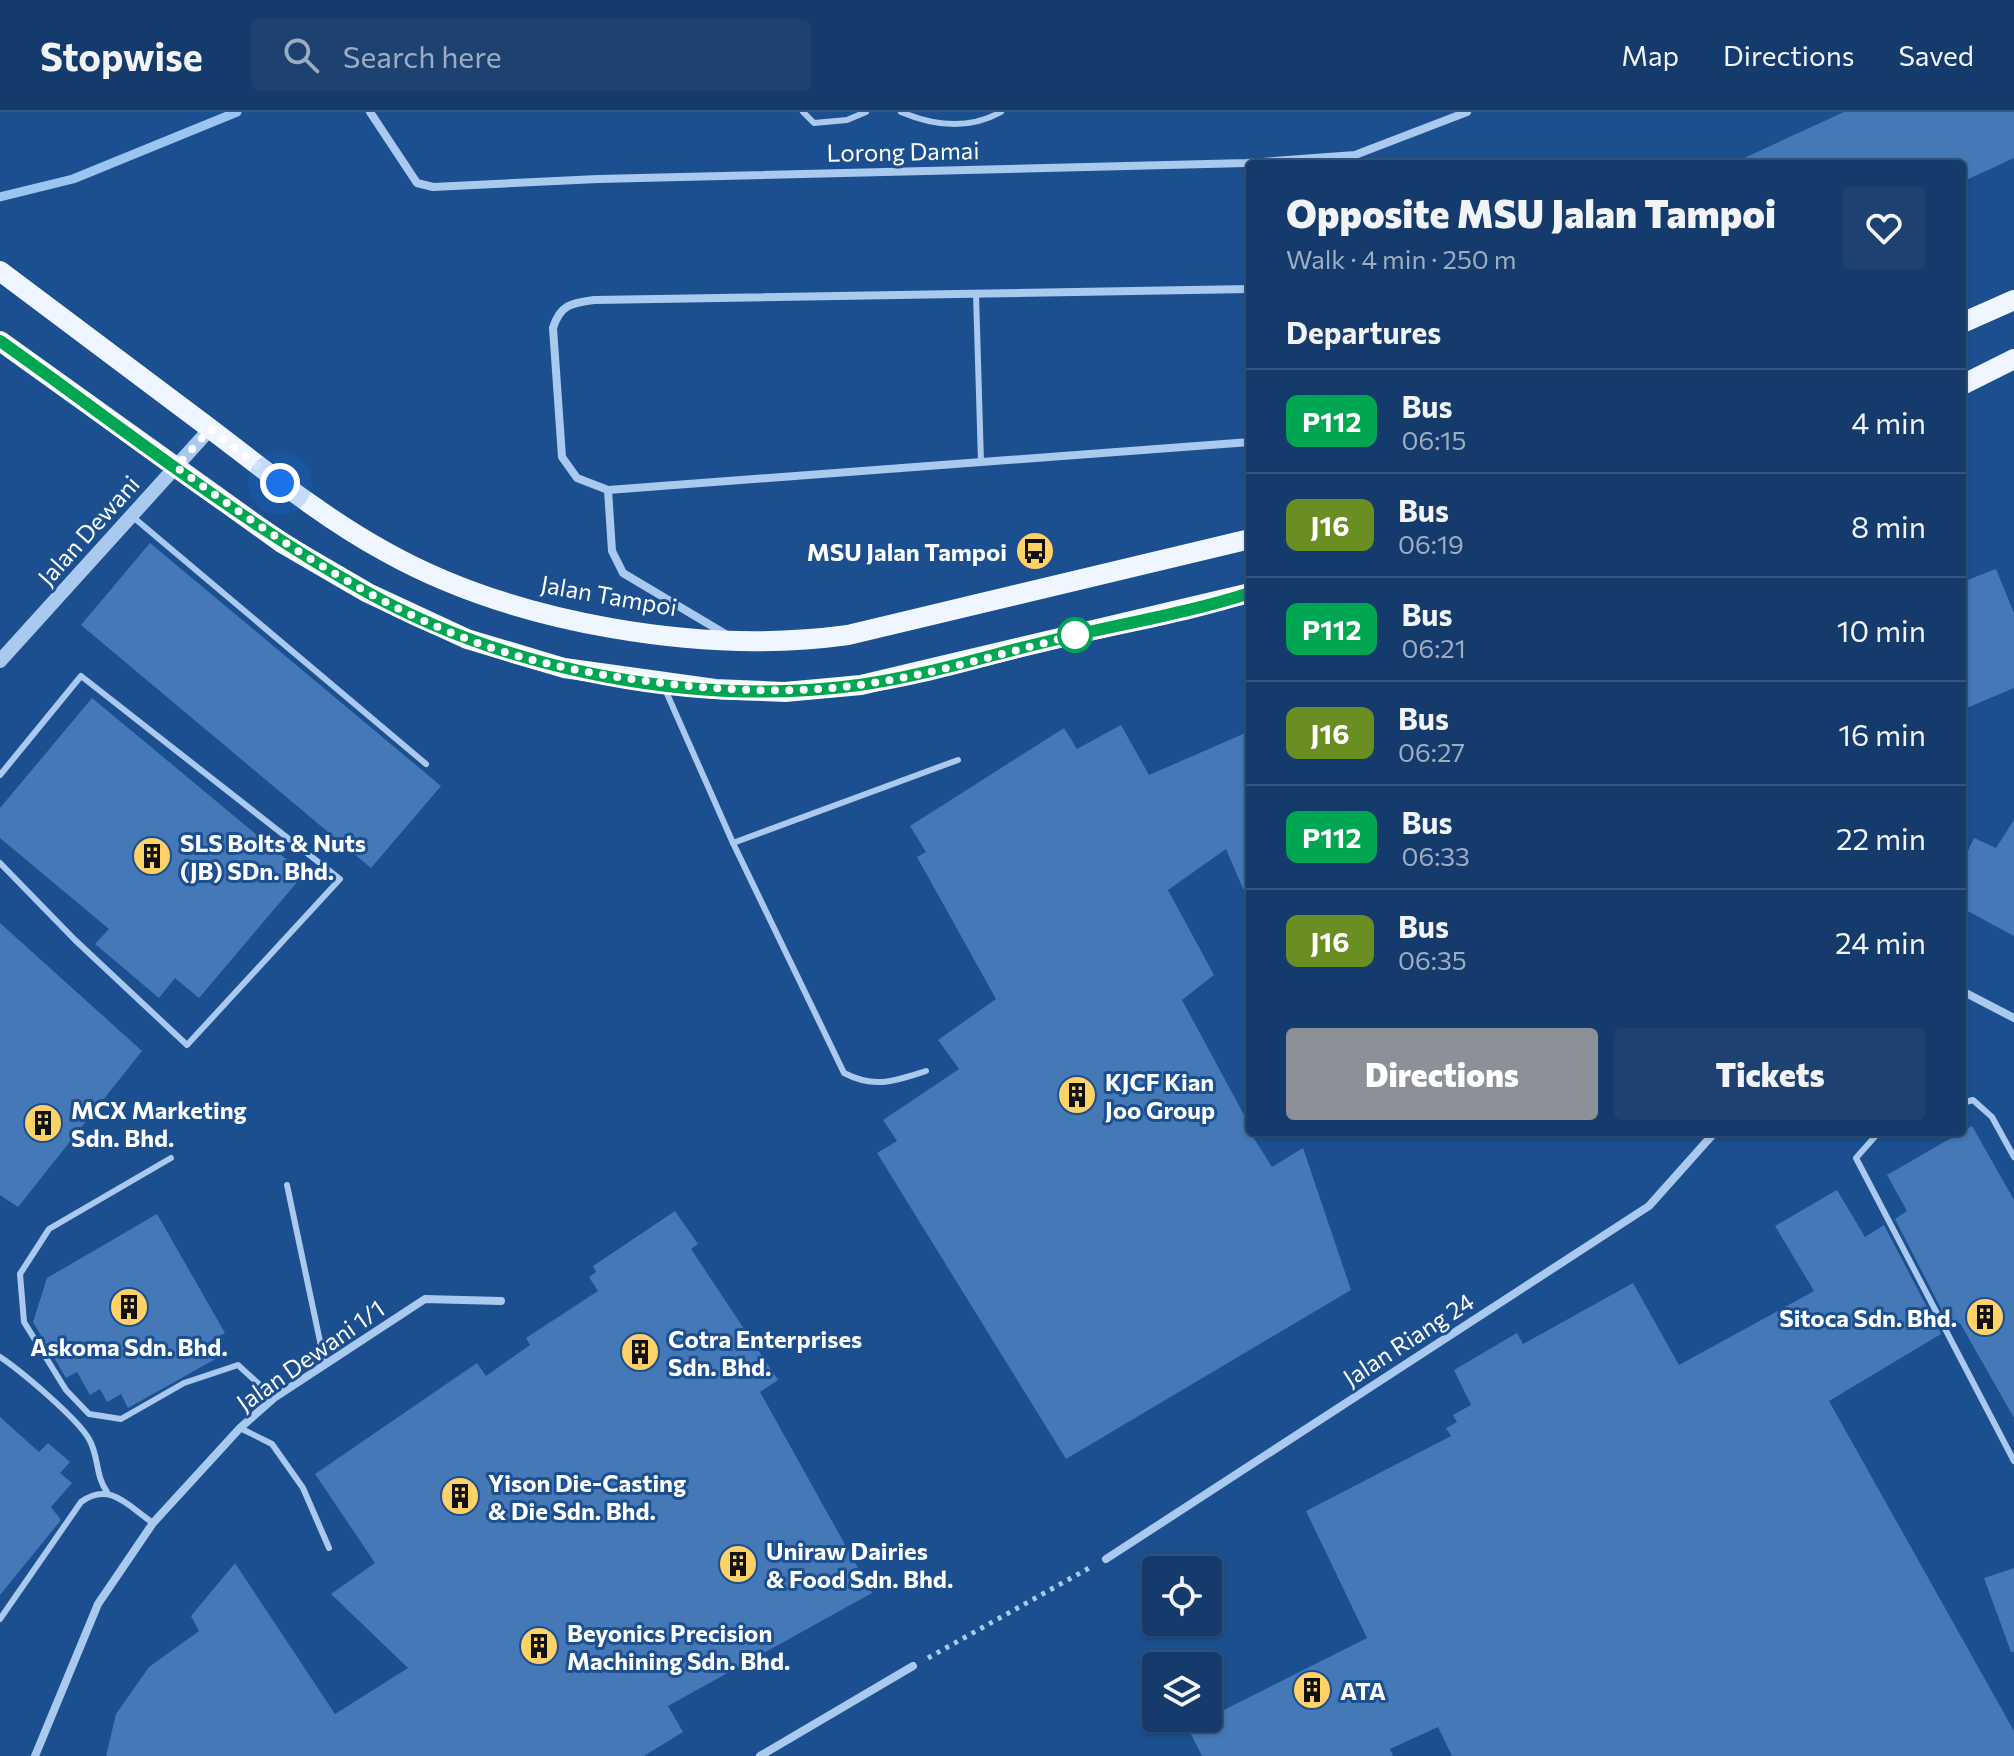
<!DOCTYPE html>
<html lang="en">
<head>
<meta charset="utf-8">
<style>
  body { margin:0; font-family:Commissioner,sans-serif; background:#1d4271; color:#f1f3f6; height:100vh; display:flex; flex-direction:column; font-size:30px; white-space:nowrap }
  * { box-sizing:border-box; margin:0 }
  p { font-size:26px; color:#9dadc1 }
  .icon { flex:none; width:44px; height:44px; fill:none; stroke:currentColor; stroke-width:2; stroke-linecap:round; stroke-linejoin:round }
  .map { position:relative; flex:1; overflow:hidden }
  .sheet { position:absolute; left:1246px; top:48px; width:720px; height:976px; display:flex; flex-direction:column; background:#143b6b; border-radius:8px; box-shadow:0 2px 6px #0004,0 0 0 2px #33557e }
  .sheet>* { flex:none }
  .badge { padding:0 16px; border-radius:12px; font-size:28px; line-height:52px }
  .buttons { position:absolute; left:1142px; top:1444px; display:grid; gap:16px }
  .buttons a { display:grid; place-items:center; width:80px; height:80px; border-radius:8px; background:#143b6b; box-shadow:0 2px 6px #0004,0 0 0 2px #33557e; font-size:40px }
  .you { position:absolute; width:40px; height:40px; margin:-20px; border:6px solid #fff; border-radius:50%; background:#1a73e8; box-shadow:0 0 0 12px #1a73e833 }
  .map>.badge { position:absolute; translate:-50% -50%; box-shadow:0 0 0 4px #fff }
  h2 { padding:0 40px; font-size:30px; line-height:72px }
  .round { display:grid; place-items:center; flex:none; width:84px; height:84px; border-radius:8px; background:#1d4271 }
  .overview { display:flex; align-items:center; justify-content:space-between; height:136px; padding:0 40px }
  h1 { font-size:38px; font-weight:800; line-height:60px }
  .button { display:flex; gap:16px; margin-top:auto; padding:16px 40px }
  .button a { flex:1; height:92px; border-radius:8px; background:#8c9099; color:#fff; font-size:32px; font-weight:800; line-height:92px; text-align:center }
  .button a+a { background:#1d4271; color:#f1f3f6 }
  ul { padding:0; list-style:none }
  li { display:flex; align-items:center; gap:24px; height:104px; padding:0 40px; border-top:2px solid #33557e }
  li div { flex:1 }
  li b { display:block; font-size:30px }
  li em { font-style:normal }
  li .badge { min-width:88px; font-weight:700; text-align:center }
  header { display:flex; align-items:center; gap:48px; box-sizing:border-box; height:112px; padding:0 40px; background:#143b6b; border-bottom:2px solid #33557e }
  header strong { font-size:38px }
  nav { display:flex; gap:44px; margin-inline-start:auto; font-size:28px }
  .search { width:560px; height:72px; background:#1d4271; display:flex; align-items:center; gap:20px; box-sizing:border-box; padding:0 28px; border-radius:8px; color:#9dadc1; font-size:30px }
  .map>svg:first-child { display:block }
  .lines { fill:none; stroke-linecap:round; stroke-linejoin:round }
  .stream { stroke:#9cc4f0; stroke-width:9 }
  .building { fill:#4478b7 }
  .path { stroke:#a9c9ee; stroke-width:5; stroke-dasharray:4 6; stroke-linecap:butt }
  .service { stroke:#a9c9ee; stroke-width:6 }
  .minor { stroke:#a9c9ee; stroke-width:8 }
  .tertiary { stroke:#a9c9ee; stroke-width:14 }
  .primary { stroke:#f0f6ff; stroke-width:20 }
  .line-casing { stroke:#fff; stroke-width:18 }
  .line { stroke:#00a651; stroke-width:12 }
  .walk { stroke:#fff; stroke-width:8; stroke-dasharray:0 14.4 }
  .stop-dot { fill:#fff; stroke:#00a651; stroke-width:4 }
  .labels { text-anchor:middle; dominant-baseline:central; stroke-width:6; stroke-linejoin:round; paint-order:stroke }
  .street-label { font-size:24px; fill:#fff; stroke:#1b4f8f }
  .poi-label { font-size:24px; font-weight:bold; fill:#fff; stroke:#1b4f8f; text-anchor:start }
</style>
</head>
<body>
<header>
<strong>Stopwise</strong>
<div class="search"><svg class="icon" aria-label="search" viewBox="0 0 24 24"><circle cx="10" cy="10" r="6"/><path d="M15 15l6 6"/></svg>Search here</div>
<nav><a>Map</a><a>Directions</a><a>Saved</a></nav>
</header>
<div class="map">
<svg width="2014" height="1644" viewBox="0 0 2014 1644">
  <rect width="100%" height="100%" fill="#1b4f8f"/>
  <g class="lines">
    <polyline class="stream" points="0,85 73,67 237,0"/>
  </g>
  <g class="building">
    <polygon points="1844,0 2014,0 2014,46 1962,70 1962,52 1731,52"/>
    <polygon points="150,431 441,674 371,756 81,513"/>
    <polygon points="1996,457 2014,501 2014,576 1962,598 1962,470"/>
    <polygon points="92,586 304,762 199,886 175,866 159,886 95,832 109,817 0,726 0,696"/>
    <polygon points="1121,613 1149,663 1250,619 1250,793 1226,737 1168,778 1214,863 1182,888 1250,1014 1250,1020 1272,1055 1303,1036 1351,1178 1066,1347 877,1041 897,1029 883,1008 959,957 938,928 996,887 917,745 926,740 910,714 1064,616 1077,637"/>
    <polygon points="2014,708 2014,824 1962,796 1962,751 1974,726 1996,736"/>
    <polygon points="0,811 142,939 18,1095 0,1083"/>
    <polygon points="1972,1014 2014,1088 2014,1306 1960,1211 1951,1216 1895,1107 1907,1099 1887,1063"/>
    <polygon points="1837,1078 1865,1125 1884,1113 1941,1222 1829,1289 2014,1619 2014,1644 1452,1644 1438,1615 1390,1637 1393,1644 1202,1644 1188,1616 1367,1526 1306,1399 1451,1324 1446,1316 1457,1310 1453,1303 1471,1293 1454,1258 1517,1221 1523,1232 1633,1171 1679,1253 1814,1179 1775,1114"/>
    <polygon points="675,1099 698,1132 691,1137 778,1268 760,1280 872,1481 668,1594 683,1620 644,1644 106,1644 116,1602 149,1555 199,1519 191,1504 235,1451 335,1602 408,1556 331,1482 375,1451 315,1362 477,1251 486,1264 530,1233 526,1226 598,1179 589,1165 596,1160 593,1154"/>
    <polygon points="157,1102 225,1221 210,1229 219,1245 128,1296 121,1282 107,1290 100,1277 90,1283 77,1260 66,1266 33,1210 47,1166"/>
    <polygon points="0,1305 39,1340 48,1331 70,1350 60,1361 72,1371 51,1395 61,1408 0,1483"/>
    <polygon points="2014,1456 2014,1540 2011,1540 1984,1466"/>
  </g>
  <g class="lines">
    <polyline class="path" points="928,1546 1091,1455"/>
    <g class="service">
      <polyline points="803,0 814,11 847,8 866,0"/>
      <path d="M901,0C934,14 969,18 1001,0"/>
      <polyline points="976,182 981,350"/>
      <polyline points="133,405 426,652"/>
      <path d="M664,575L733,731L844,961C875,977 894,969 926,959"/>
      <polyline points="0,663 81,564 340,767 187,933 75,828 0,751"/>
      <polyline points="733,731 958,648"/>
      <polyline points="1962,991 1973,988 1992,1005 2014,1045"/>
      <polyline points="1879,1020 1856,1046 2014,1349"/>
      <polyline points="171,1046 49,1117 20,1162 24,1210 66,1278 89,1302 121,1307 184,1271 238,1253 274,1286"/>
      <polyline points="287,1073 325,1253"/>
      <path d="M0,1245C21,1259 77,1306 89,1327C99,1344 95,1363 107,1380"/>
      <polyline points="240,1316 272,1332 303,1376 329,1436"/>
      <path d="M0,1507L81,1390C110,1369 128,1394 153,1411"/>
    </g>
    <g class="minor">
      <polyline points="370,0 417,71 433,75 598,67 1247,51 1355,43 1467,0"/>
      <path d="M1250,177L594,188C571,191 560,193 553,216L562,345L577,366L608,378L1250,330"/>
      <polyline points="608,378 612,439 623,461 727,523"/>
      <polyline points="1962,879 2014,906"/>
      <polyline points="1106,1447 1649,1094 1715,1020"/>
      <polyline points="35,1644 98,1492 153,1411 240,1316 274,1286 425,1187 501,1189"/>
      <polyline points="760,1644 913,1554"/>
    </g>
    <polyline class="tertiary" points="0,549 210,317"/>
    <g class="primary">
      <path d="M0,159C69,211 139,263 208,315C266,359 322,405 386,440C515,512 703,543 848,523L1250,427"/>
      <polyline points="1962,211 2014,188"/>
      <polyline points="0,229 282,431 368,481 467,527 564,556 715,577 785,580 861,573 1250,481"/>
      <polyline points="1962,273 2014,247"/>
    </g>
  </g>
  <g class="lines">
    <defs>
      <path id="line" d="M0,229C120,314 236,407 365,479C507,559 697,595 859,573C925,564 992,542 1058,527C1121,512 1188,501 1250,481"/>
    </defs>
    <use href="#line" class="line-casing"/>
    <use href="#line" class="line"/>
    <path class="walk" d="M280,371L210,317L176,355C268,421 361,486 467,527C534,553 607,565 679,573C739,579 799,581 859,573C934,563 1015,537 1089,520L1075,523"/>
  </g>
  <defs>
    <symbol id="bus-disc" viewBox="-11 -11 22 22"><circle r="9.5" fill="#ffd166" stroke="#1b4f8f"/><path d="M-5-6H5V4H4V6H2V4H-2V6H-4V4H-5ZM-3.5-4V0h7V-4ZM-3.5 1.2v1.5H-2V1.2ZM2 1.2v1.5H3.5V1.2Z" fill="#111"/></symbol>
    <symbol id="building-disc" viewBox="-11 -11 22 22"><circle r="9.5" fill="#ffd166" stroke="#1b4f8f"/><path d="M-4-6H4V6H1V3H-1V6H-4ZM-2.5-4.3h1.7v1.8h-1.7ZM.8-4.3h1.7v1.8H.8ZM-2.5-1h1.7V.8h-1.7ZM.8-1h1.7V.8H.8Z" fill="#111"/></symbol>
  </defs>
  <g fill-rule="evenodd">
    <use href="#bus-disc" x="1013" y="417" width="44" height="44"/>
    <use href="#building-disc" x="130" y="722" width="44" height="44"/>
    <use href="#building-disc" x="1055" y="961" width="44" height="44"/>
    <use href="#building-disc" x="21" y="989" width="44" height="44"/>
    <use href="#building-disc" x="107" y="1173" width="44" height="44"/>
    <use href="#building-disc" x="1963" y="1183" width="44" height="44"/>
    <use href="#building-disc" x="618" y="1218" width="44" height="44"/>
    <use href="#building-disc" x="438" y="1362" width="44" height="44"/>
    <use href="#building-disc" x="716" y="1430" width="44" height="44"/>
    <use href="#building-disc" x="517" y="1512" width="44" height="44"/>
    <use href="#building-disc" x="1290" y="1556" width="44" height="44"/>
  </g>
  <circle class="stop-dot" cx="1075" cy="523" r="16"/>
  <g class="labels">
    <g class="street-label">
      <text transform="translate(903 39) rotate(-1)">Lorong Damai</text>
      <text transform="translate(88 418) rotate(-48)">Jalan Dewani</text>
      <text transform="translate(609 483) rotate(10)">Jalan Tampoi</text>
      <text transform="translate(1408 1227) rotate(-33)">Jalan Riang 24</text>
      <text transform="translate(310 1243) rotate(-35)">Jalan Dewani 1/1</text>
    </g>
    <g class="poi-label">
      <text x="1007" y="439" text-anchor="end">MSU Jalan Tampoi</text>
      <text x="180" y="730">SLS Bolts &amp; Nuts<tspan x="180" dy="28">(JB) SDn. Bhd.</tspan></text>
      <text x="1105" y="969">KJCF Kian<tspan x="1105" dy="28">Joo Group</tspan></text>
      <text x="71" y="997">MCX Marketing<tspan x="71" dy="28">Sdn. Bhd.</tspan></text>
      <text x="1957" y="1205" text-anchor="end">Sitoca Sdn. Bhd.</text>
      <text x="668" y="1226">Cotra Enterprises<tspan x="668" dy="28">Sdn. Bhd.</tspan></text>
      <text x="129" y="1234" text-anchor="middle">Askoma Sdn. Bhd.</text>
      <text x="488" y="1370">Yison Die-Casting<tspan x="488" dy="28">&amp; Die Sdn. Bhd.</tspan></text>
      <text x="766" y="1438">Uniraw Dairies<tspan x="766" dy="28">&amp; Food Sdn. Bhd.</tspan></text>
      <text x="567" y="1520">Beyonics Precision<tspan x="567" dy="28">Machining Sdn. Bhd.</tspan></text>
      <text x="1340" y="1578">ATA</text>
    </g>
  </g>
</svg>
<div class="buttons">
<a><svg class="icon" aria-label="locate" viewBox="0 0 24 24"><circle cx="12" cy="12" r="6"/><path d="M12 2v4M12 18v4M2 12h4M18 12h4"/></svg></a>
<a><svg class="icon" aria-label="layers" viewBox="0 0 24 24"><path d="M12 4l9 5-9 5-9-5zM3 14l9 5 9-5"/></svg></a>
</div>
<div class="you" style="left:280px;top:371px"></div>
<section class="sheet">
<div class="overview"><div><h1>Opposite MSU Jalan Tampoi</h1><p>Walk · 4 min · 250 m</p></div><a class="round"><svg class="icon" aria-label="heart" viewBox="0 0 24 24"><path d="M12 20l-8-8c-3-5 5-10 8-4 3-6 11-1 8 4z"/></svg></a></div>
<h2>Departures</h2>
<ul>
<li><span class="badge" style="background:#00a651;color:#fff">P112</span><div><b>Bus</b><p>06:15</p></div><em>4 min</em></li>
<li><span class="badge" style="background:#6b8e23;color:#fff">J16</span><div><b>Bus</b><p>06:19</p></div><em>8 min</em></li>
<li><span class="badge" style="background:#00a651;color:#fff">P112</span><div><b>Bus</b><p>06:21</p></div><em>10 min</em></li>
<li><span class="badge" style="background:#6b8e23;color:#fff">J16</span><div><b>Bus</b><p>06:27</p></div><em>16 min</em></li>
<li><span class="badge" style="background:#00a651;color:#fff">P112</span><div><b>Bus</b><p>06:33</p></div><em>22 min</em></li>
<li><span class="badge" style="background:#6b8e23;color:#fff">J16</span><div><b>Bus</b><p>06:35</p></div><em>24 min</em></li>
</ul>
<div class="button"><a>Directions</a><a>Tickets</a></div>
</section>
</div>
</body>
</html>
